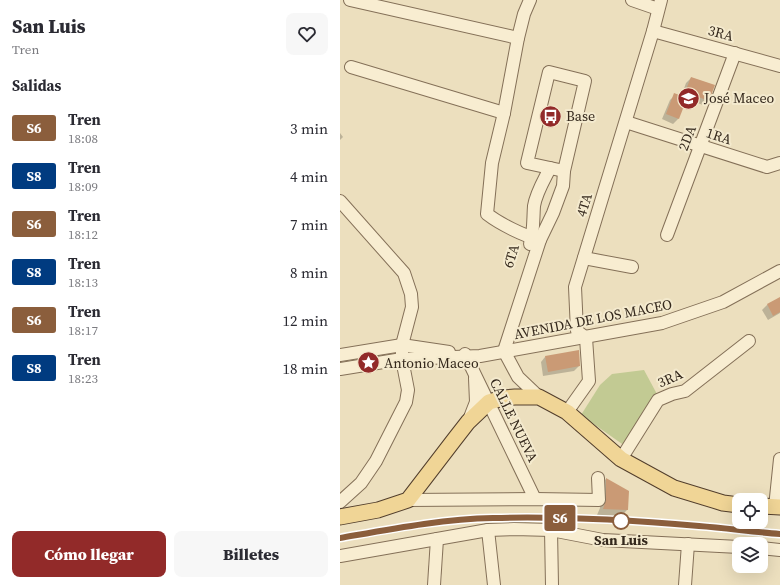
<!DOCTYPE html>
<html lang="es">
<head>
<meta charset="utf-8">
<style>
  body { margin:0; font-family:"Source Serif 4",serif; background:#f7f7f7; color:#2b2b33; height:100vh; display:flex; flex-direction:column; font-size:15px; white-space:nowrap }
  * { box-sizing:border-box; margin:0 }
  p { font-size:13px; color:#7c7c81 }
  .icon { flex:none; width:22px; height:22px; fill:none; stroke:currentColor; stroke-width:2; stroke-linecap:round; stroke-linejoin:round }
  .map { position:relative; flex:1; overflow:hidden }
  .sheet { display:flex; flex-direction:column; background:#fff; width:340px }
  .sheet>* { flex:none }
  .badge { padding:0 8px; border-radius:3px; font-size:14px; line-height:26px }
  .fabs { position:absolute; left:392px; top:493px; display:grid; gap:8px }
  .fabs a { display:grid; place-items:center; width:36px; height:36px; border-radius:8px; background:#fff; box-shadow:0 4px 16px #0002; font-size:20px }
  .map>.badge { position:absolute; translate:-50% -50%; box-shadow:0 0 0 2px #fff }
  h2 { padding:0 12px; font-size:15px; line-height:36px }
  .round { display:grid; place-items:center; flex:none; width:42px; height:42px; border-radius:8px; background:#f7f7f7 }
  .summary { display:flex; align-items:center; justify-content:space-between; height:68px; padding:0 12px }
  h1 { font-size:19px; font-weight:800; line-height:30px }
  .cta { display:flex; gap:8px; margin-top:auto; padding:8px 12px }
  .cta a { flex:1; height:46px; border-radius:8px; background:#922a29; color:#fff; font-size:16px; font-weight:800; line-height:46px; text-align:center }
  .cta a+a { background:#f7f7f7; color:#2b2b33 }
  ul { padding:0; list-style:none }
  li { display:flex; align-items:center; gap:12px; height:48px; padding:0 12px }
  li div { flex:1 }
  li b { display:block; font-size:15px }
  li em { font-style:normal }
  li .badge { min-width:44px; font-weight:700; text-align:center }
  main { display:flex; flex:1; min-height:0 }
  .map>svg:first-child { display:block }
  .green { fill:#c2ca93 }
  .shadow { fill:#0003 }
  .building { fill:#ca9a75 }
  .lines { fill:none; stroke-linecap:round; stroke-linejoin:round }
  .minor-casing { stroke:#847058; stroke-width:14 }
  .major-casing { stroke:#523e2c; stroke-width:17 }
  .minor { stroke:#f8edd1; stroke-width:12 }
  .major { stroke:#f0d596; stroke-width:15 }
  .rail-casing { stroke:#34281c; stroke-width:4 }
  .rail { stroke:#f4eace; stroke-width:2.5; stroke-dasharray:8; stroke-linecap:butt }
  .line-casing { stroke:#fff; stroke-width:9 }
  .line { stroke:#8b5e3c; stroke-width:6 }
  .stop-dot { fill:#fff; stroke:#8b5e3c; stroke-width:2 }
  .labels { text-anchor:middle; dominant-baseline:central; stroke-width:4; stroke-linejoin:round; paint-order:stroke }
  .street-label { font-size:14px; fill:#34281c; stroke:#f4eace }
  .poi-label { font-size:14px; fill:#34281c; stroke:#f4eace; text-anchor:start }
  .stop-label { font-size:14px; font-weight:bold; fill:#34281c; stroke:#f4eace }
</style>
</head>
<body>
<main>
<section class="sheet">
<div class="summary"><div><h1>San Luis</h1><p>Tren</p></div><a class="round"><svg class="icon" aria-label="heart" viewBox="0 0 24 24"><path d="M12 20l-8-8c-3-5 5-10 8-4 3-6 11-1 8 4z"/></svg></a></div>
<h2>Salidas</h2>
<ul>
<li><span class="badge" style="background:#8b5e3c;color:#fff">S6</span><div><b>Tren</b><p>18:08</p></div><em>3 min</em></li>
<li><span class="badge" style="background:#003b80;color:#fff">S8</span><div><b>Tren</b><p>18:09</p></div><em>4 min</em></li>
<li><span class="badge" style="background:#8b5e3c;color:#fff">S6</span><div><b>Tren</b><p>18:12</p></div><em>7 min</em></li>
<li><span class="badge" style="background:#003b80;color:#fff">S8</span><div><b>Tren</b><p>18:13</p></div><em>8 min</em></li>
<li><span class="badge" style="background:#8b5e3c;color:#fff">S6</span><div><b>Tren</b><p>18:17</p></div><em>12 min</em></li>
<li><span class="badge" style="background:#003b80;color:#fff">S8</span><div><b>Tren</b><p>18:23</p></div><em>18 min</em></li>
</ul>
<div class="cta"><a>Cómo llegar</a><a>Billetes</a></div>
</section>
<div class="map">
<svg width="440" height="585" viewBox="0 0 440 585">
  <rect width="100%" height="100%" fill="#ecdfbe"/>
  <polygon class="green" points="304,370 318,396 285,446 241,415 260,385 272,374"/>
  <g class="shadow">
    <polygon points="351,78 368,100 363,105 346,99 338,119 333,124 322,119 330,100 335,95 341,97 346,83"/>
    <polygon points="0,133 3,137 0,140"/>
    <polygon points="440,298 440,313 428,320 422,310 427,305"/>
    <polygon points="205,357 239,366 234,371 203,376 201,362"/>
    <polygon points="266,479 288,492 287,510 281,516 257,515 260,508 259,486"/>
  </g>
  <g class="building">
    <polygon points="351,77 375,85 369,101 345,92"/>
    <polygon points="334,93 347,98 339,119 326,114"/>
    <polygon points="440,297 440,312 433,316 427,304"/>
    <polygon points="239,350 240,366 208,372 205,356"/>
    <polygon points="266,478 289,491 288,510 263,509 266,500"/>
  </g>
  <g class="lines">
    <defs>
      <g id="minor">
        <polyline points="10,0 178,38"/>
        <path d="M190,0L184,14L178,38L164,113L152,163L147,214C160,224 184,236 200,240"/>
        <polyline points="292,0 318,9"/>
        <polyline points="313,31 440,66"/>
        <polyline points="11,67 164,113"/>
        <polygon points="209,72 245,81 224,171 187,163"/>
        <polyline points="286,122 427,167 440,163"/>
        <polyline points="0,201 64,273 71,294 72,307 62,345 62,359 68,390 66,402 36,461 21,483 0,502"/>
        <polyline points="327,235 395,53"/>
        <path d="M190,244C194,232 193,219 194,206C196,193 204,180 210,168"/>
        <polyline points="244,258 292,267"/>
        <polyline points="125,354 195,499"/>
        <polyline points="0,355 62,345 109,352"/>
        <polyline points="0,369 62,359 140,356 322,323 383,302 440,271"/>
        <polyline points="199,397 178,377 164,351 200,240 213,213 223,186 224,171"/>
        <polyline points="227,412 249,381 246,338 237,331 235,287 313,31 321,0"/>
        <polyline points="129,420 136,402 135,378"/>
        <polyline points="281,459 318,400 332,394 345,391 409,341"/>
        <polyline points="68,500 195,499 259,500 258,478"/>
        <polyline points="435,507 440,459"/>
        <polyline points="148,530 154,585"/>
        <polyline points="211,530 212,585"/>
        <polyline points="421,548 440,550"/>
        <polyline points="0,556 148,530 174,529 211,530 263,540 399,547"/>
        <polyline points="94,585 97,539"/>
        <polyline points="345,585 348,544"/>
      </g>
      <g id="major">
        <polyline points="421,506 440,507"/>
        <polyline points="0,517 38,510 68,500 114,440 128,422 149,402 163,398 175,397 199,397 227,412 281,459 334,488 383,503 399,505"/>
      </g>
    </defs>
    <use href="#minor" class="minor-casing"/>
    <use href="#major" class="major-casing"/>
    <use href="#minor" class="minor"/>
    <use href="#major" class="major"/>
    <defs>
      <path id="rail" d="M0,538C51,529 102,519 153,518C221,516 290,520 359,526C386,528 413,532 440,534"/>
    </defs>
    <use href="#rail" class="rail-casing"/>
    <use href="#rail" class="rail"/>
  </g>
  <g class="lines">
    <defs>
      <path id="line" d="M0,538C51,529 102,519 153,518C221,516 290,520 359,526C386,528 413,532 440,534"/>
    </defs>
    <use href="#line" class="line-casing"/>
    <use href="#line" class="line"/>
  </g>
  <defs>
    <symbol id="school-disc" viewBox="-11 -11 22 22"><circle r="9.5" fill="#922a29" stroke="#f4eace"/><path d="M0-5L7-2L0 1L-7-2ZM-4 1L0 2.5L4 1V4Q0 6-4 4Z" fill="#fff"/></symbol>
    <symbol id="bus-disc" viewBox="-11 -11 22 22"><circle r="9.5" fill="#922a29" stroke="#f4eace"/><path d="M-5-6H5V4H4V6H2V4H-2V6H-4V4H-5ZM-3.5-4V0h7V-4ZM-3.5 1.2v1.5H-2V1.2ZM2 1.2v1.5H3.5V1.2Z" fill="#fff"/></symbol>
    <symbol id="sight-disc" viewBox="-11 -11 22 22"><circle r="9.5" fill="#922a29" stroke="#f4eace"/><path d="M0-6L1.8-2.2L6-1.7L2.9 1.2L3.7 5.4L0 3.3L-3.7 5.4L-2.9 1.2L-6-1.7L-1.8-2.2Z" fill="#fff"/></symbol>
  </defs>
  <g fill-rule="evenodd">
    <use href="#school-disc" x="336" y="86" width="25" height="25"/>
    <use href="#bus-disc" x="198" y="104" width="25" height="25"/>
    <use href="#sight-disc" x="16" y="350" width="25" height="25"/>
  </g>
  <circle class="stop-dot" cx="281" cy="521" r="8"/>
  <g class="labels">
    <g class="street-label">
      <text transform="translate(381 33) rotate(15)">3RA</text>
      <text transform="translate(379 136) rotate(18)">1RA</text>
      <text transform="translate(347 138) rotate(-69)">2DA</text>
      <text transform="translate(244 205) rotate(-73)">4TA</text>
      <text transform="translate(171 256) rotate(-73)">6TA</text>
      <text transform="translate(253 319) rotate(-11)">AVENIDA DE LOS MACEO</text>
      <text transform="translate(330 378) rotate(-24)">3RA</text>
      <text transform="translate(174 420) rotate(64)">CALLE NUEVA</text>
    </g>
    <g class="poi-label">
      <text x="364" y="98">José Maceo</text>
      <text x="226" y="116">Base</text>
      <text x="44" y="363">Antonio Maceo</text>
    </g>
    <g class="stop-label">
      <text x="281" y="540">San Luis</text>
    </g>
  </g>
</svg>
<div class="fabs">
<a><svg class="icon" aria-label="locate" viewBox="0 0 24 24"><circle cx="12" cy="12" r="6"/><path d="M12 2v4M12 18v4M2 12h4M18 12h4"/></svg></a>
<a><svg class="icon" aria-label="layers" viewBox="0 0 24 24"><path d="M12 4l9 5-9 5-9-5zM3 14l9 5 9-5"/></svg></a>
</div>
<b class="badge" style="left:220px;top:518px;background:#8b5e3c;color:#fff">S6</b>
</div>
</main>
</body>
</html>
